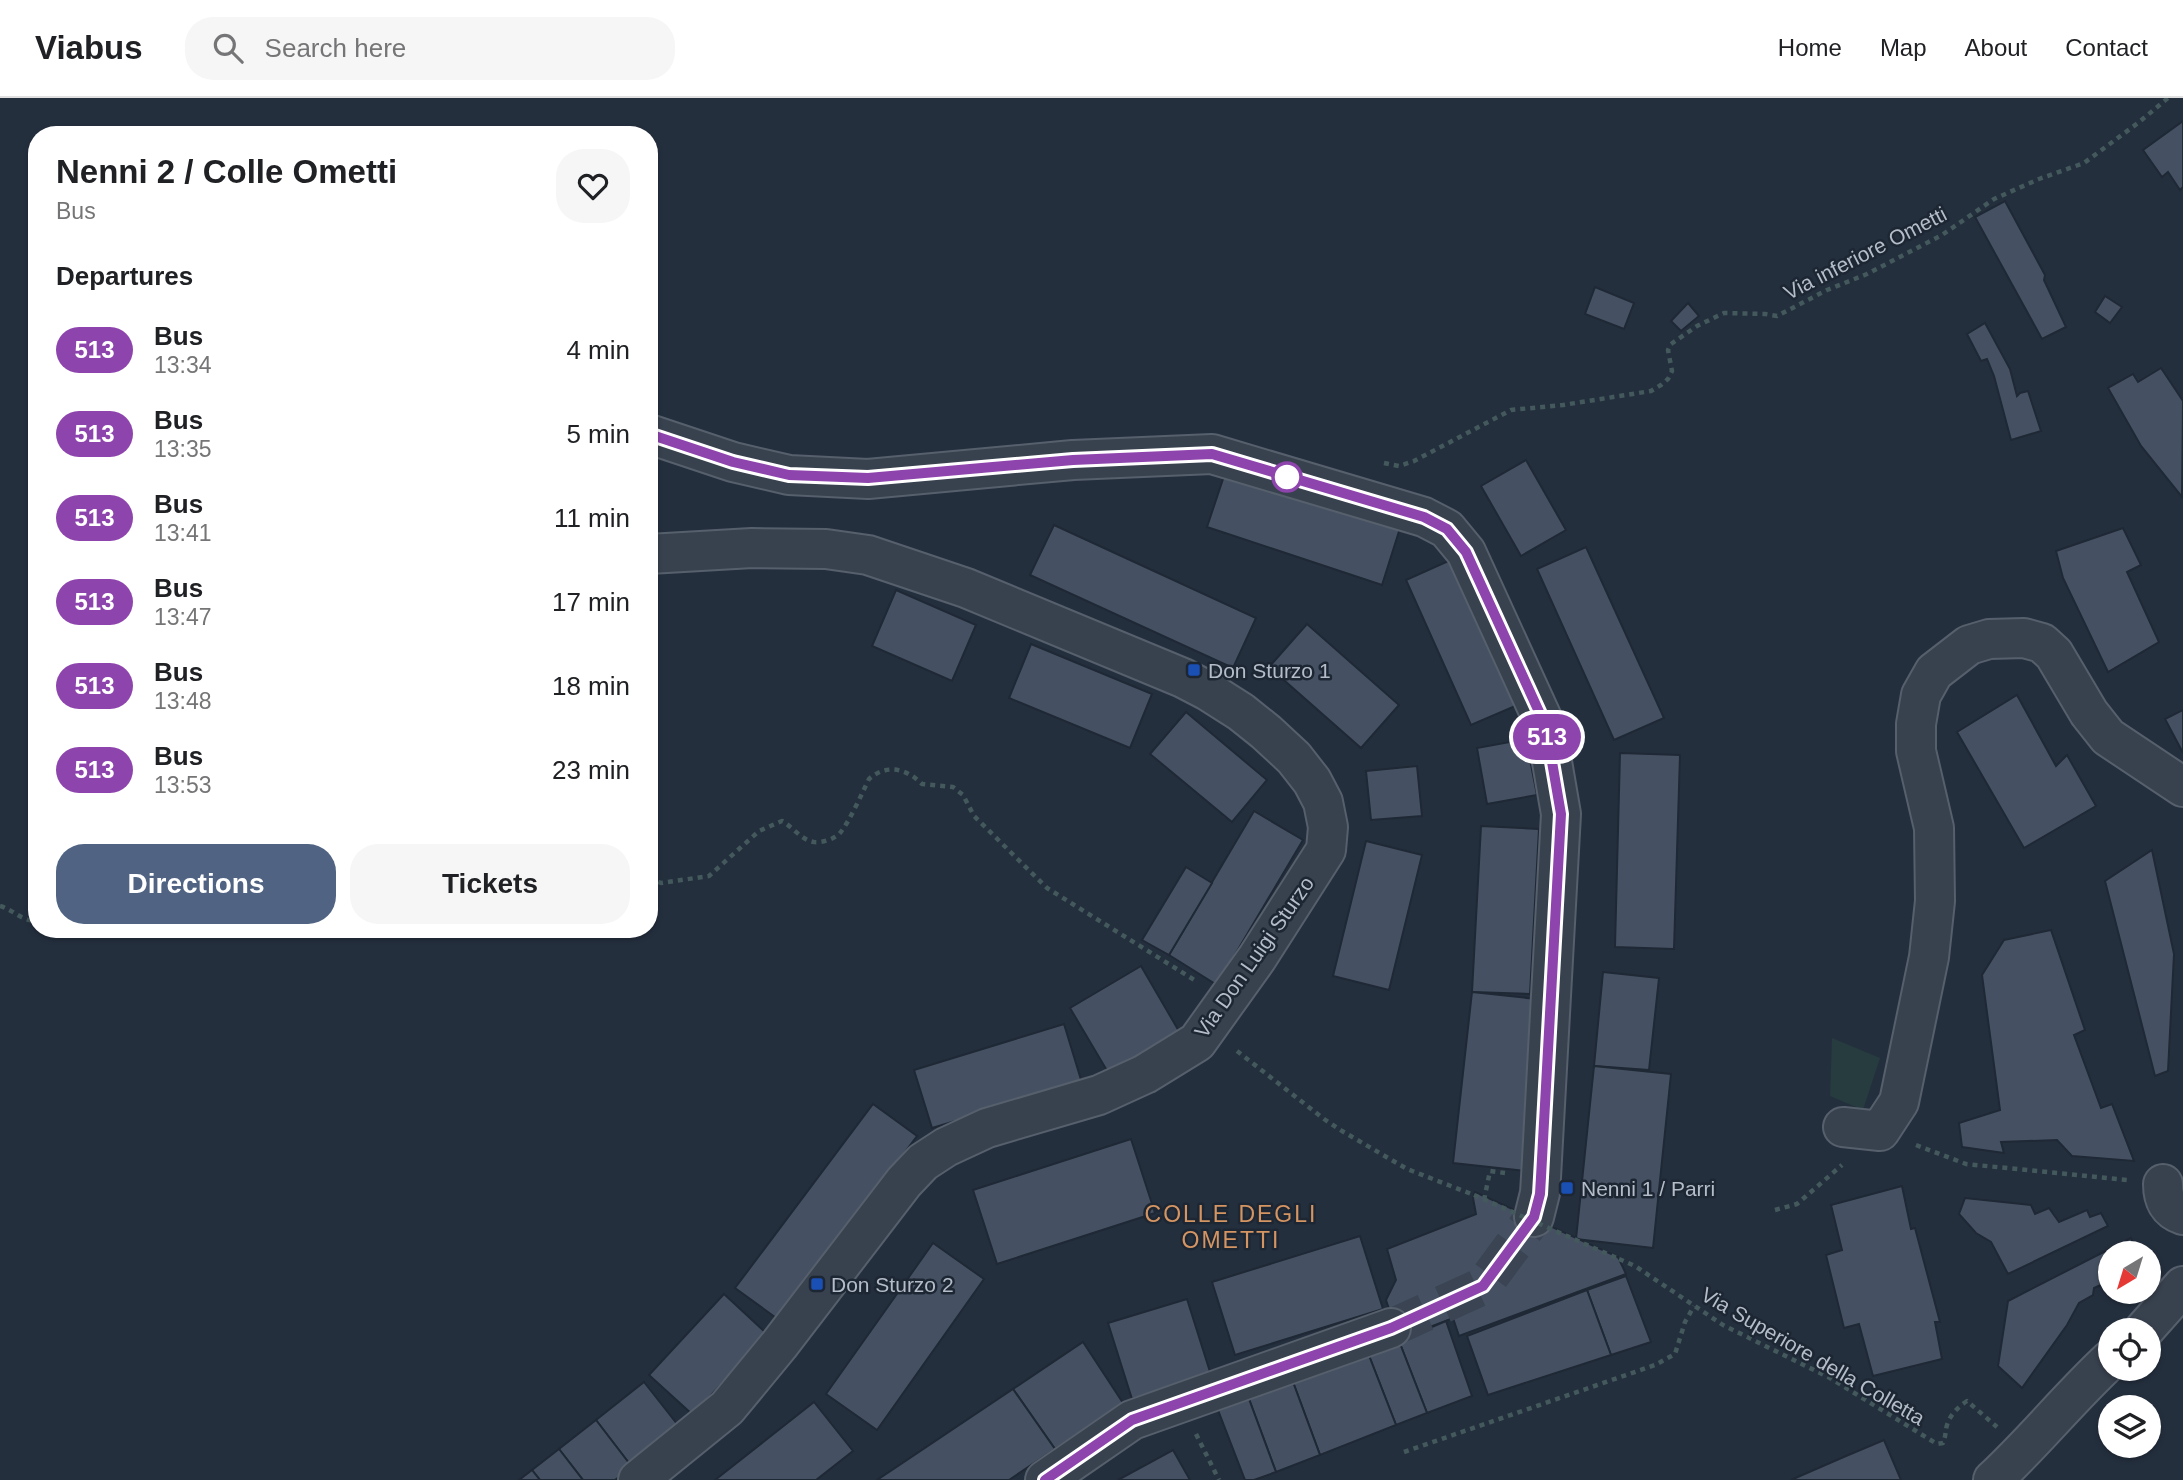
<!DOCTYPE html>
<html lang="en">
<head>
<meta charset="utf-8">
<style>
  body { margin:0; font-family:Arial,sans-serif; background:#f6f6f6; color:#202124; height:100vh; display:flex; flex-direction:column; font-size:26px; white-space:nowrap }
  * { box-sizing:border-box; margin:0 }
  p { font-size:23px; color:#757577 }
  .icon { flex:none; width:38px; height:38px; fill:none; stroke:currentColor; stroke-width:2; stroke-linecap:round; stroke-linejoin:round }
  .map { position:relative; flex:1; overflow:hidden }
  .side { position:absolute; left:28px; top:28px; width:630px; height:812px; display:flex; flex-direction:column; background:#fff; border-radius:28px; box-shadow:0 2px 5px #0004 }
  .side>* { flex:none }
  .badge { padding:0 14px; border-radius:23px; font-size:24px; line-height:46px }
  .needle { width:46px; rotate:218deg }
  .buttons { position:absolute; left:2098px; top:1143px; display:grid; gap:14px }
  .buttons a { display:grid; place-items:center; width:63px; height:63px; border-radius:50%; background:#fff; box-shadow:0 2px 5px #0004; font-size:35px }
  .map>.badge { position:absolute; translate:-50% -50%; box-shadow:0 0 0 4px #fff }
  h2 { padding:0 28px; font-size:26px; line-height:63px }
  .round { display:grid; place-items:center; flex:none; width:74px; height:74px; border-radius:28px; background:#f6f6f6 }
  .overview { display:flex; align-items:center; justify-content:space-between; height:119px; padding:0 28px }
  h1 { font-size:33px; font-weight:700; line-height:52px }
  .cta { display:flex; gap:14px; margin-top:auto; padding:14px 28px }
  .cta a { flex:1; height:80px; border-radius:28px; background:#506383; color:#fff; font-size:28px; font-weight:700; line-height:80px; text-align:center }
  .cta a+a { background:#f6f6f6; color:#202124 }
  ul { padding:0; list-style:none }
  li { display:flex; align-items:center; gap:21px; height:84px; padding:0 28px }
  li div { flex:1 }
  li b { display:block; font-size:26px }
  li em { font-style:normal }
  li .badge { min-width:77px; font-weight:700; text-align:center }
  header { display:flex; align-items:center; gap:42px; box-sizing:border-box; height:98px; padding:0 35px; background:#fff; border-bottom:2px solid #e0e0e0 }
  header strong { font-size:33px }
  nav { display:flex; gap:38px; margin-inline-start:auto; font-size:24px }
  .search { width:490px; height:63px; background:#f6f6f6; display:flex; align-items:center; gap:18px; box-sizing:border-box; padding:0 24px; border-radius:28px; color:#757577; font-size:26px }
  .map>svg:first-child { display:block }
  .green { fill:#263c3f }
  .building { fill:#455162; stroke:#1f2835; stroke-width:2 }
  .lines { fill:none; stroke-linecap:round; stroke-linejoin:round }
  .minor-tunnel { stroke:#3a4453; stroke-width:38; stroke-dasharray:38 19; stroke-linecap:butt }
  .minor-casing { stroke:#565f6c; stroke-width:42 }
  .path { stroke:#44595c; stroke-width:4.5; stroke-dasharray:5 5; stroke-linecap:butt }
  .minor { stroke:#38414e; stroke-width:38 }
  .path-bridge { stroke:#44595c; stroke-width:4.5; stroke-dasharray:5 5; stroke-linecap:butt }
  .line-casing { stroke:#fff; stroke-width:16 }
  .line { stroke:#8e44ad; stroke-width:10 }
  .stop-dot { fill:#fff; stroke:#8e44ad; stroke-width:3.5 }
  .transit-dot { fill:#1a4fb4; stroke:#1d2633; stroke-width:2.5 }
  .labels { text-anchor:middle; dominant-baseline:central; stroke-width:5; stroke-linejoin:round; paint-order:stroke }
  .street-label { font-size:21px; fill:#b4bcc9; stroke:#1d2633 }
  .poi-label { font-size:21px; fill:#b4bcc9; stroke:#1d2633; text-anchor:start }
  .neighbourhood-label { font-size:23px; letter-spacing:2px; fill:#d59563; stroke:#1d2633 }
</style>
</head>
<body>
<header>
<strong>Viabus</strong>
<div class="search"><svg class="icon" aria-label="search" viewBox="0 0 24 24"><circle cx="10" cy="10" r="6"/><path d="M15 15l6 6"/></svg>Search here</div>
<nav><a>Home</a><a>Map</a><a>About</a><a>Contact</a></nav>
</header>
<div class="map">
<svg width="2183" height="1382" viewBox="0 0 2183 1382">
  <rect width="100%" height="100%" fill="#242f3e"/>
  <polygon class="green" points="1832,940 1880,960 1863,1012 1830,998"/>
  <g class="building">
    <polygon points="2183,23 2183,89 2180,92 2168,74 2162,79 2143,52"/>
    <polygon points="2005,103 2045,177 2044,182 2066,229 2042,241 1975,119"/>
    <polygon points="1595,189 1634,205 1624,231 1585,216"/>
    <polygon points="2105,198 2122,209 2110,225 2095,214"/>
    <polygon points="1688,205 1699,218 1681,233 1671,223"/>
    <polygon points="1985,225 2010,271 2017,298 2020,295 2028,293 2041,333 2011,342 1994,278 1987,261 1981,263 1967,236"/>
    <polygon points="2161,270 2183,303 2182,399 2141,348 2108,290 2133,276 2138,284"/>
    <polygon points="1526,362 1566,432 1521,458 1481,388"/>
    <polygon points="1227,369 1401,427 1382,487 1207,429"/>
    <polygon points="1054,427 1256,520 1233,570 1030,477"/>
    <polygon points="2123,430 2141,467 2127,474 2159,544 2108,574 2063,480 2056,453"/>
    <polygon points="1586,449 1664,620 1614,642 1537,471"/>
    <polygon points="1455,460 1520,606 1471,627 1406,482"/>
    <polygon points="896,492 976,527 952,583 872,548"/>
    <polygon points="1307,526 1399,607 1361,650 1269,569"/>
    <polygon points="1031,546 1152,596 1130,650 1009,600"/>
    <polygon points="2017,597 2056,668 2067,657 2096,708 2024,750 1957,634"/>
    <polygon points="2183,612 2183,655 2165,621"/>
    <polygon points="1186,614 1267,682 1232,724 1150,656"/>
    <polygon points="1526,641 1537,697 1487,706 1477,650"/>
    <polygon points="1620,655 1680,657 1674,851 1615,849"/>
    <polygon points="1417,668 1422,718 1371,722 1366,673"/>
    <polygon points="1254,713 1303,742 1217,887 1169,857"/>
    <polygon points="1481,728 1539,731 1530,896 1472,894"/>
    <polygon points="1366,743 1422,757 1389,892 1333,878"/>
    <polygon points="2152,752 2174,856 2168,973 2155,978 2105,783"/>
    <polygon points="1186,769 1212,785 1169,857 1142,842"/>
    <polygon points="2051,832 2085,932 2074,937 2101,1010 2112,1006 2134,1063 2072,1058 2057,1042 2001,1044 2004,1055 1962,1049 1959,1025 2000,1012 1982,877 2004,842"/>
    <polygon points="1141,868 1180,935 1109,976 1070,910"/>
    <polygon points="1603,874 1659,880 1649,972 1594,968"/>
    <polygon points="1472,894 1546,902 1527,1073 1453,1065"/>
    <polygon points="1064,926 1082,985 932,1030 914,972"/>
    <polygon points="1594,968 1671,976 1653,1150 1576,1141"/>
    <polygon points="873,1006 917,1038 779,1222 735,1190"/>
    <polygon points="1131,1041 1155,1115 997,1166 973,1092"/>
    <polygon points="1902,1088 1911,1131 1915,1130 1940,1224 1935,1224 1942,1261 1873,1278 1859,1226 1844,1230 1826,1157 1842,1152 1831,1107"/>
    <polygon points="1475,1094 1618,1159 1626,1176 1459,1238 1453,1220 1399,1241 1386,1202 1396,1182 1387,1151 1476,1116 1473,1100"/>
    <polygon points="1965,1100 2031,1107 2035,1116 2049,1110 2059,1124 2087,1112 2090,1119 2101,1115 2108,1128 2008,1176 1991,1144 1976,1135 1959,1116"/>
    <polygon points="1360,1138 1383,1211 1235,1257 1212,1184"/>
    <polygon points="2131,1140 2137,1155 2110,1155 2110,1183 2094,1190 2093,1197 2079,1205 2067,1227 2022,1290 1998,1268 2008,1203"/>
    <polygon points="933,1145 984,1181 877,1332 826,1296"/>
    <polygon points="1626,1178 1651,1244 1611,1257 1587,1192"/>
    <polygon points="1587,1192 1611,1257 1488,1297 1467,1238"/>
    <polygon points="724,1196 767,1236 693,1317 649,1277"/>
    <polygon points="1187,1201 1211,1277 1132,1301 1108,1225"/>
    <polygon points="1446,1223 1472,1298 1427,1315 1399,1243"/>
    <polygon points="1399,1243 1427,1315 1396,1327 1368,1255"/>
    <polygon points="1083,1244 1123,1305 1055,1351 1013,1291"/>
    <polygon points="1368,1255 1396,1327 1320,1357 1293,1284"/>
    <polygon points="644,1284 681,1331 632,1369 596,1322"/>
    <polygon points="1293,1284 1320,1357 1276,1374 1249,1301"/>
    <polygon points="1013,1291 1055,1351 1009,1382 877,1382"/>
    <polygon points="1249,1301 1276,1374 1254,1382 1245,1382 1218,1312"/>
    <polygon points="814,1304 853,1353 816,1382 715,1382"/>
    <polygon points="596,1322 632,1369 615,1382 583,1382 559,1351"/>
    <polygon points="1884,1342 1901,1382 1791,1382 1846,1358"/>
    <polygon points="559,1351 583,1382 540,1382 532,1372"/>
    <polygon points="1173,1352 1190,1382 1118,1382"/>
    <polygon points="532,1372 540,1382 519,1382"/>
  </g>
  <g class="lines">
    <polyline class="minor-tunnel" points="1391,1230 1483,1188 1534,1119"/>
    <defs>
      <g id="minor">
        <polyline points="649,336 733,364 789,377 868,381 1073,362 1212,356 1424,419 1447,431 1466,454 1546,629 1561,716 1541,1079 1540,1095 1534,1119"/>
        <polyline points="1843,1029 1880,1033 1899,1004 1929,859 1935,803 1934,730 1916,653 1916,626 1921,597 1934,574 1969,547 1989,541 2024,540 2042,545 2054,556 2089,615 2108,639 2183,689"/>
        <path d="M2163,1086C2163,1101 2168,1112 2183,1117"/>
        <polyline points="2144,1232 2183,1188"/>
        <polyline points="638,1382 727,1310 779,1247 904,1084 923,1064 946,1049 987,1030 1099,997 1145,976 1197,944 1257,860 1326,752 1328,729 1323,704 1312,683 1294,660 1266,634 1241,614 1208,593 1183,580 966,490 868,457 826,451 752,450 649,456"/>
        <polyline points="1045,1382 1132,1322 1391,1230"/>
        <path d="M1993,1382C2034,1344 2069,1300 2110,1262"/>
      </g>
    </defs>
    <use href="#minor" class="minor-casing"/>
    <g class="path">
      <polyline points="1384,365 1399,368 1414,363 1511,312 1563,307 1651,293 1661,287 1668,281 1672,273 1668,252 1671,246 1697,228 1724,215 1765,216 1777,218 1827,192 1867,176 1942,137 1994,101 2039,81 2084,65 2138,25 2168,0"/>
      <path d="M649,780L661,785L709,778L759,733L782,723C793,729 801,742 814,744C822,745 835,741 840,735C850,723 862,695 869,681C887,665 907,671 922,686L953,689L963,697L974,718L1047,790L1196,883"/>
      <path d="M0,808C14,812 21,823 37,823"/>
      <polyline points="1237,953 1324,1021 1342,1033 1407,1071 1474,1097"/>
      <polyline points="1916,1047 1966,1066 2127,1082"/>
      <polyline points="1484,1102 1490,1073 1505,1075"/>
      <polyline points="1775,1112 1797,1106 1842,1067"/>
      <path d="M1619,1161L1635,1168L1723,1227L1830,1280L1937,1346L1943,1345C1946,1338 1945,1334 1947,1327C1950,1317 1958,1309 1967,1303L1997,1329"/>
      <polyline points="1196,1336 1219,1382"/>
      <polyline points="1404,1354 1655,1267 1675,1256 1685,1224 1694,1208"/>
    </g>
    <use href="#minor" class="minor"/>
    <polyline class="path-bridge" points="1474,1097 1619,1161"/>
  </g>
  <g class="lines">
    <defs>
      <polyline id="line" points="649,336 733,364 789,377 868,380 1073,362 1212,356 1424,419 1447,431 1466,454 1546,629 1561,716 1541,1079 1540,1096 1534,1119 1483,1188 1391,1230 1132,1322 1045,1382"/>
    </defs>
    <use href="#line" class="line-casing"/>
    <use href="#line" class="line"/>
  </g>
  <circle class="stop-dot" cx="1287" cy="379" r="14"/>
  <g class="transit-dot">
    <rect x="1187" y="565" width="14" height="14" rx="3.5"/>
    <rect x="1560" y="1083" width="14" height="14" rx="3.5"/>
    <rect x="810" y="1179" width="14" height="14" rx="3.5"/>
  </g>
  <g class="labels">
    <g class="street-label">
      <text transform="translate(1865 155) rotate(-27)">Via inferiore Ometti</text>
      <text transform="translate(1254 859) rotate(-55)">Via Don Luigi Sturzo</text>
      <text transform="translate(1813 1258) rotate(30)">Via Superiore della Colletta</text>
    </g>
    <g class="poi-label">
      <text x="1208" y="572">Don Sturzo 1</text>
      <text x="1581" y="1090">Nenni 1 / Parri</text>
      <text x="831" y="1186">Don Sturzo 2</text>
    </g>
    <g class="neighbourhood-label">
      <text x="1231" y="1116">COLLE DEGLI<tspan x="1231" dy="26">OMETTI</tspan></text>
    </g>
  </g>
</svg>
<div class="buttons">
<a><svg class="needle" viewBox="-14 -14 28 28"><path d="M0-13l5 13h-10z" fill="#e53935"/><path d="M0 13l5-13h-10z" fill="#757577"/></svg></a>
<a><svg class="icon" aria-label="locate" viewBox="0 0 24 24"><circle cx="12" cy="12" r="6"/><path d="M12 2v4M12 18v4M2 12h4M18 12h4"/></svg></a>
<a><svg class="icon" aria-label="layers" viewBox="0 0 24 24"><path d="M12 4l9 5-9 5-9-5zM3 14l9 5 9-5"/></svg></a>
</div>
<b class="badge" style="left:1547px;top:639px;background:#8e44ad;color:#fff">513</b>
<section class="side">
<div class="overview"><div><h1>Nenni 2 / Colle Ometti</h1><p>Bus</p></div><a class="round"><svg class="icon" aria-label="heart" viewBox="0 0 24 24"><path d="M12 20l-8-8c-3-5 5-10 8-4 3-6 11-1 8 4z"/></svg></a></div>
<h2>Departures</h2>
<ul>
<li><span class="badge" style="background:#8e44ad;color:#fff">513</span><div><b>Bus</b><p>13:34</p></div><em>4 min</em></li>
<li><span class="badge" style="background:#8e44ad;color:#fff">513</span><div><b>Bus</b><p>13:35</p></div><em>5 min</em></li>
<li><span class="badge" style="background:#8e44ad;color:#fff">513</span><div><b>Bus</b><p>13:41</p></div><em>11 min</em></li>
<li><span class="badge" style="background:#8e44ad;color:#fff">513</span><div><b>Bus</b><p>13:47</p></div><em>17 min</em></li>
<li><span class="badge" style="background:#8e44ad;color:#fff">513</span><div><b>Bus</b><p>13:48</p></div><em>18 min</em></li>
<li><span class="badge" style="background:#8e44ad;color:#fff">513</span><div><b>Bus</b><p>13:53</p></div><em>23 min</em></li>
</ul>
<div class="cta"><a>Directions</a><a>Tickets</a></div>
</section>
</div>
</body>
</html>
